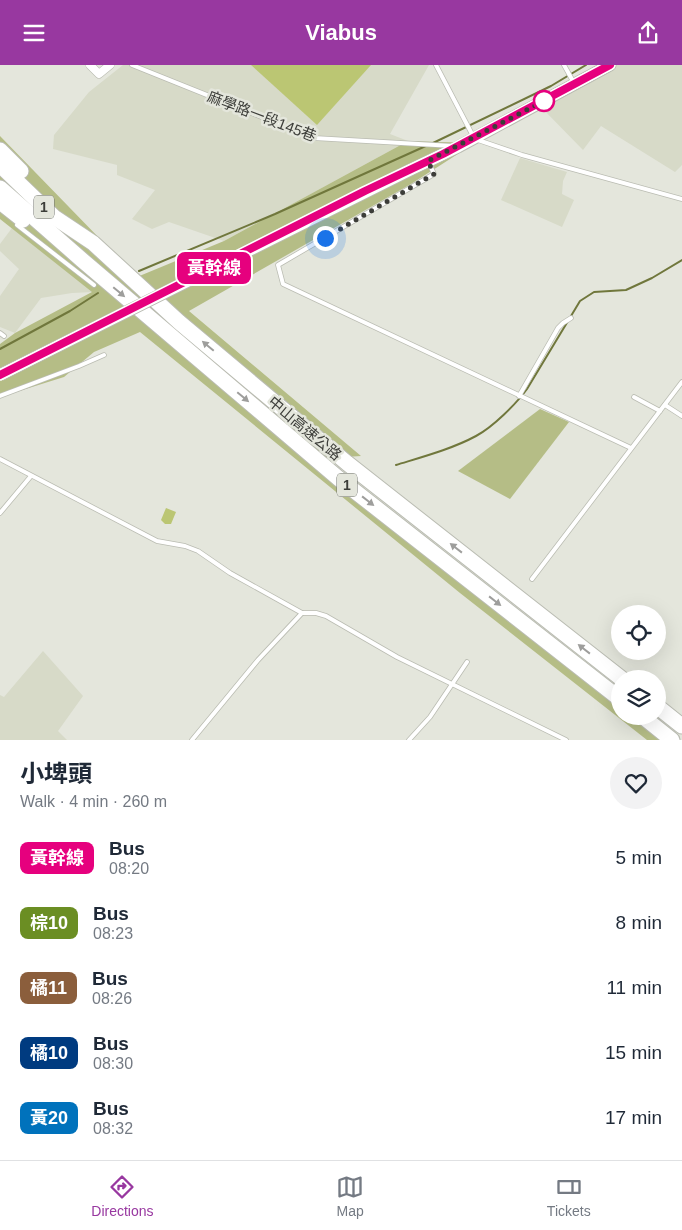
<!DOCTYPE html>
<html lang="en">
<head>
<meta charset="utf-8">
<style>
  body { margin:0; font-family:Helvetica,"Noto Sans TC",sans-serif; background:#f2f2f3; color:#1f2937; height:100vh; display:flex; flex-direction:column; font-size:19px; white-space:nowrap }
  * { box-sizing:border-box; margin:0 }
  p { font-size:16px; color:#747a83 }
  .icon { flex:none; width:28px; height:28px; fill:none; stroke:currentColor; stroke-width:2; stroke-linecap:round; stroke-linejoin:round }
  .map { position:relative; height:675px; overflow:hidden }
  .details { display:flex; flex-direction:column; background:#fff; flex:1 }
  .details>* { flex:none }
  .badge { padding:0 10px; border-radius:8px; font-size:18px; line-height:32px }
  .fabs { position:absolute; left:611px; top:540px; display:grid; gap:10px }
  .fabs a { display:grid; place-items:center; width:55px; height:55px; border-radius:50%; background:#fff; box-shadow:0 5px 20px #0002; font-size:25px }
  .you { position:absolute; width:25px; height:25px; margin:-12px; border:4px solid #fff; border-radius:50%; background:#1a73e8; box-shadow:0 0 0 8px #1a73e833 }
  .map>.badge { position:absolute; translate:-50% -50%; box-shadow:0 0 0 2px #fff }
  .round { display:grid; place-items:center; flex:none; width:52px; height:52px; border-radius:26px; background:#f2f2f3 }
  .headline { display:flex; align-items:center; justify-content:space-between; height:85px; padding:0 20px }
  h1 { font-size:24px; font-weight:700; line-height:38px }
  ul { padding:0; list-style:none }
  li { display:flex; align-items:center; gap:15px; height:65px; padding:0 20px }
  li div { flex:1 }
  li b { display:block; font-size:19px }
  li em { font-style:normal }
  li .badge { min-width:55px; font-weight:700; text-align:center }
  header { display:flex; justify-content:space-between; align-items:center; height:65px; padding:0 20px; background:#9838a0; color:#fff; font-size:22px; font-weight:700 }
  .menu { display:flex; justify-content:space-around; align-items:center; height:70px; border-top:1px solid #e0e1e3; background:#fff; font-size:14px; color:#747a83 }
  .menu a { display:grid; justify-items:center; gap:2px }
  .menu .active { color:#9838a0 }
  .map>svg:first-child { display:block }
  .built { fill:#d7dac8 }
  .green { fill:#b5bd86 }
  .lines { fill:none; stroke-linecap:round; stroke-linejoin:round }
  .stream { stroke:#70773c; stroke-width:2 }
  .building { fill:#bbc673 }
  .lane-casing { stroke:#babcb2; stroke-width:5.5 }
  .street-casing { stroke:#babcb2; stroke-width:9 }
  .secondary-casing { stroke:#babcb2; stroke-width:13 }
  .highway-casing { stroke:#babcb2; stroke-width:17 }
  .lane { stroke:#fff; stroke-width:4 }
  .street { stroke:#fff; stroke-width:8 }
  .secondary { stroke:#fff; stroke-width:11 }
  .highway { stroke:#fff; stroke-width:15 }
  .secondary-bridge-casing { stroke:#babcb2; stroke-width:13; stroke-linecap:butt }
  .secondary-bridge { stroke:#fff; stroke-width:11 }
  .oneway { fill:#9e9e9c }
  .line-casing { stroke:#fff; stroke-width:11 }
  .line { stroke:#e6007e; stroke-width:8 }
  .walk { stroke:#3c3d39; stroke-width:5; stroke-dasharray:0 9 }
  .stop-dot { fill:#fff; stroke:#e6007e; stroke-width:2.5 }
  .labels { text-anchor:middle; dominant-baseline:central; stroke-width:5; stroke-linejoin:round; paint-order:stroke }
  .shield { fill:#e4e6dc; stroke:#6e706a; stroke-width:1 }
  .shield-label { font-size:14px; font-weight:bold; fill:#3c3d39 }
  .street-label { font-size:15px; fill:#3c3d39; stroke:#e4e6dc }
</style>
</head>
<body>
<header><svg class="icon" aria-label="menu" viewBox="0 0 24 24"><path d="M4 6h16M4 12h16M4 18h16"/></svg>Viabus<svg class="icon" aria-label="share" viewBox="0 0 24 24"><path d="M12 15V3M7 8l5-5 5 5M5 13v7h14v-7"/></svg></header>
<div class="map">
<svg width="682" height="675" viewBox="0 0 682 675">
  <rect width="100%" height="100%" fill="#e4e6dc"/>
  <g class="built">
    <polygon points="123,0 429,0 390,69 408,76 224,176 169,157 152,164 132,154 155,125 117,110 117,100 53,84 54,70 89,27"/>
    <polygon points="613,0 682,0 682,100 675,107 601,61 583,85 542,43"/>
    <polygon points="520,93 567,107 563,116 562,129 574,135 562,162 501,135"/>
    <polygon points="12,163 93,227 72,228 41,233 15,268 0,262 0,231 19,204 0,186 0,179"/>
    <polygon points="43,586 83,631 58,666 67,675 0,675 0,630 4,632"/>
  </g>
  <g class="green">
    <polygon points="0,71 137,212 224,176 408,76 475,78 411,119 189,246 361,391 313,394 620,640 620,651 634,651 664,675 647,675 460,528 140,267 94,287 64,312 0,332 0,279 15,268 92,227 0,154"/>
    <polygon points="540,344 569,357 510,434 458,406"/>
  </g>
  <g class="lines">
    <g class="stream">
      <polyline points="433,78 551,21 586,0"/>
      <polyline points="139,206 275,149 428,80"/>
      <polyline points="571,251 580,236 594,227 626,225 652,213 682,195"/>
      <polyline points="0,284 70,246 98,228"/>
      <path d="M396,400C422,392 452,384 476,371C493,362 516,339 527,324L568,256"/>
    </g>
  </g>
  <g class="building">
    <polygon points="251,0 371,0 317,60"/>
    <polygon points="166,443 176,447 171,459 165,459 161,455"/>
  </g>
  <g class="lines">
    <defs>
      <g id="lane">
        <polyline points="132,0 314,73 453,81"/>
        <polyline points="436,0 473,71"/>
        <polyline points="564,0 574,18"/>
        <polyline points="478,75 522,90 682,134"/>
        <polyline points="429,98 434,109 278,200 283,219 631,383"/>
        <polyline points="17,160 94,220"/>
        <polyline points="0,268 4,271"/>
        <polyline points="0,331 79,301 104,290"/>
        <polyline points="519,331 558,263 563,258 571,253"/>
        <polyline points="634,332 660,346"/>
        <polyline points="665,340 682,351"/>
        <polyline points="0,394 157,476 185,481 198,486 230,508 302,548 258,595 192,675"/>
        <polyline points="0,448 31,411"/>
        <polyline points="532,514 682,317"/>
        <polyline points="302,548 316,548 326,551 397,592 566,675"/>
        <polyline points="409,675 430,652 467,597"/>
      </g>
      <polyline id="street" points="90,0 99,9 110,0"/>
      <polyline id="secondary" points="410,105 458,82 610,0"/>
      <g id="highway">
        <polyline points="0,85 21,106"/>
        <polyline points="0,100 54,152 93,178 179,257 347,398 622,614"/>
        <polyline points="0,123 82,195 338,413 620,634"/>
        <polyline points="0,137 23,155"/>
        <polyline points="658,642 682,661"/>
        <polyline points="642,651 672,675"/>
      </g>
    </defs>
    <use href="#lane" class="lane-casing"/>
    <use href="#street" class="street-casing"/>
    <use href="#secondary" class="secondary-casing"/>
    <use href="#highway" class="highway-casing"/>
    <use href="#lane" class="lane"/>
    <use href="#street" class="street"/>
    <use href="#secondary" class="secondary"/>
    <use href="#highway" class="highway"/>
    <defs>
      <polyline id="secondary-bridge" points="0,310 410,105"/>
    </defs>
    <use href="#secondary-bridge" class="secondary-bridge-casing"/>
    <use href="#secondary-bridge" class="secondary-bridge"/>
  </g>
  <defs><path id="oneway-solid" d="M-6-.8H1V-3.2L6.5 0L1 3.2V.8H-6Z" transform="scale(1.25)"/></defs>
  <g class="oneway">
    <use href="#oneway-solid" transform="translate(119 227) rotate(40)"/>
    <use href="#oneway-solid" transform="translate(208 281) rotate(-140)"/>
    <use href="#oneway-solid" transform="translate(243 332) rotate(40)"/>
    <use href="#oneway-solid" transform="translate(368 436) rotate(38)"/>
    <use href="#oneway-solid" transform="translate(456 483) rotate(-142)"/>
    <use href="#oneway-solid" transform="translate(495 536) rotate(38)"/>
    <use href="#oneway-solid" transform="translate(584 584) rotate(-142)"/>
  </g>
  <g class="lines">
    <defs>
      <polyline id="line" points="0,310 365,126 443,89 610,0"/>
    </defs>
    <use href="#line" class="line-casing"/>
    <use href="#line" class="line"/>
    <polyline class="walk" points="325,173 434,109 428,96 544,36"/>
  </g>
  <circle class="stop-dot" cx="544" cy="36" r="10"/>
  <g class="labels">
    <g class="shield">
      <rect x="34" y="130.5" width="20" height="23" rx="4"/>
      <rect x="337" y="408.5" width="20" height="23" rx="4"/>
    </g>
    <g class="shield-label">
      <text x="44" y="142">1</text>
      <text x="347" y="420">1</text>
    </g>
    <g class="street-label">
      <text transform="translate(262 51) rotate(21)">麻學路一段145巷</text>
      <text transform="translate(305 363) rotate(40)">中山高速公路</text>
    </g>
  </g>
</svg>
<div class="fabs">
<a><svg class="icon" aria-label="locate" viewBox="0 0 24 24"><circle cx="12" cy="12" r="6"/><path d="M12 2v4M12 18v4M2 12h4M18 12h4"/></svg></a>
<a><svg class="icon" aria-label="layers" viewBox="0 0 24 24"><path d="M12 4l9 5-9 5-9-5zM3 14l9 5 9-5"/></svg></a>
</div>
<div class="you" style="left:325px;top:173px"></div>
<b class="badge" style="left:214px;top:203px;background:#e6007e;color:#fff">黃幹線</b>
</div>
<section class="details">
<div class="headline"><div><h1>小埤頭</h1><p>Walk · 4 min · 260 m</p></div><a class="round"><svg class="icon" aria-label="heart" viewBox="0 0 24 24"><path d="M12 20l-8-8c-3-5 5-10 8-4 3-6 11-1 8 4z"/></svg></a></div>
<ul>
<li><span class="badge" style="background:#e6007e;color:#fff">黃幹線</span><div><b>Bus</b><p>08:20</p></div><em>5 min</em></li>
<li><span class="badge" style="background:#6b8e23;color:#fff">棕10</span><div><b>Bus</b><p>08:23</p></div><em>8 min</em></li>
<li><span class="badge" style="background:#8b5e3c;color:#fff">橘11</span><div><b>Bus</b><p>08:26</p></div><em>11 min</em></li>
<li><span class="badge" style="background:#003b80;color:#fff">橘10</span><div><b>Bus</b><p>08:30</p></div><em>15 min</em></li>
<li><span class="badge" style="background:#0072bc;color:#fff">黃20</span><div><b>Bus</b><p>08:32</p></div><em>17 min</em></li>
</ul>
</section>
<nav class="menu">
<a class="active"><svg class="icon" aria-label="directions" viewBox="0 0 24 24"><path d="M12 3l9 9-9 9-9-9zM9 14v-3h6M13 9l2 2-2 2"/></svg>Directions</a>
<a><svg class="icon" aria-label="map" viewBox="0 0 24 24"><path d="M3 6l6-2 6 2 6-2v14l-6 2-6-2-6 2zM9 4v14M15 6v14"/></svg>Map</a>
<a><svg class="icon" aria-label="tickets" viewBox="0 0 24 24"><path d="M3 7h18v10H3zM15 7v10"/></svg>Tickets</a>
</nav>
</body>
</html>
